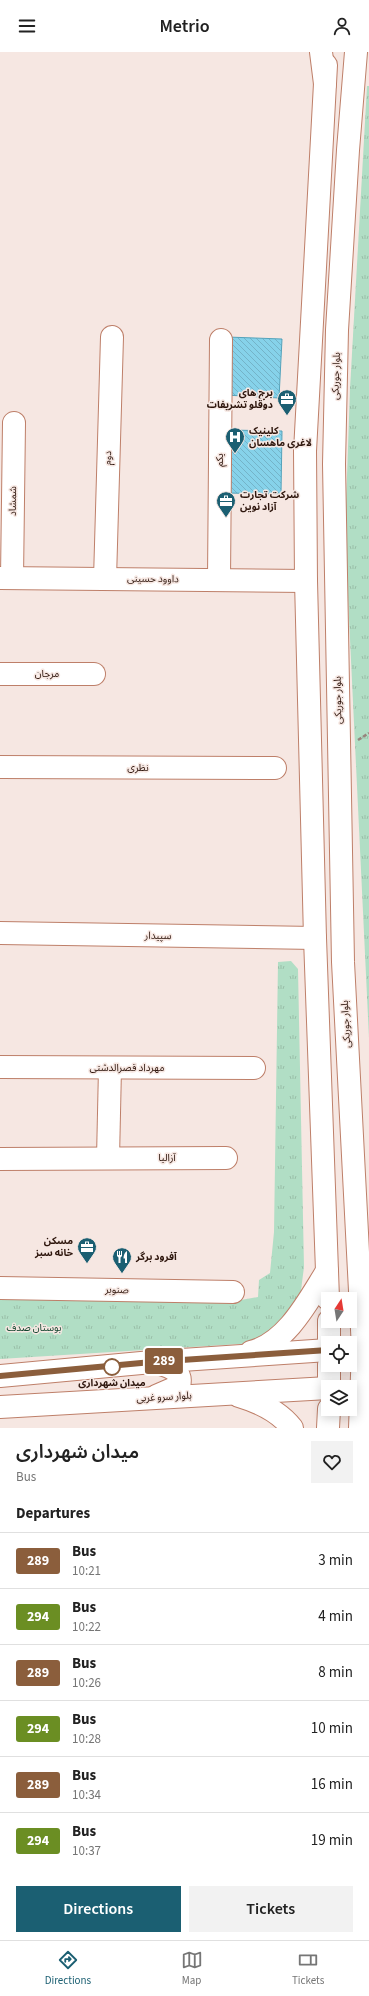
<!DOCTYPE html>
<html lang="en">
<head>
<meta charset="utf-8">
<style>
  body { margin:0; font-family:"Source Sans 3","Noto Sans Arabic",sans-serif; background:#f2f2f2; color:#222; height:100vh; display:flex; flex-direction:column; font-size:15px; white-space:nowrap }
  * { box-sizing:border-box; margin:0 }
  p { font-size:13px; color:#767676 }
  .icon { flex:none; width:22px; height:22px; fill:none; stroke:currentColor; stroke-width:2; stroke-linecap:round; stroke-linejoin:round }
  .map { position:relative; height:1376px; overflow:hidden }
  .sheet { display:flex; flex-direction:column; background:#fff; flex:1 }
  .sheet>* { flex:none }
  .badge { padding:0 8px; border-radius:3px; font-size:14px; line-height:26px }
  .needle { width:26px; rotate:12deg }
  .controls { position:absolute; left:321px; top:1240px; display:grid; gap:8px }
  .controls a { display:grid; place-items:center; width:36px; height:36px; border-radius:0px; background:#fff; box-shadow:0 2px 10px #0003; font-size:20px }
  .map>.badge { position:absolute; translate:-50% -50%; box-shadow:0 0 0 2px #fff }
  h2 { padding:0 16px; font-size:15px; line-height:36px }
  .round { display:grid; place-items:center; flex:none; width:42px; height:42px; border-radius:0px; background:#f2f2f2 }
  .summary { display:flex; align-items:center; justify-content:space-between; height:68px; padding:0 16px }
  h1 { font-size:19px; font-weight:600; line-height:30px }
  .primary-button { display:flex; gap:8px; margin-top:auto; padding:8px 16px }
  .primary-button a { flex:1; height:46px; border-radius:0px; background:#1b5f72; color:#fff; font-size:16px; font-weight:600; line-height:46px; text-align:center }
  .primary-button a+a { background:#f2f2f2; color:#222 }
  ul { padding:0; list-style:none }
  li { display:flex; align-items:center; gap:12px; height:56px; padding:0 16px; border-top:1px solid #e0e0e0 }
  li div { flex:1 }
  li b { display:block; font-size:15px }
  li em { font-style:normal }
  li .badge { min-width:44px; font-weight:700; text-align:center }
  header { display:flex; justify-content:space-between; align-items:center; height:52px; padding:0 16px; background:#fff; font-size:18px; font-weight:600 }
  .tabs { display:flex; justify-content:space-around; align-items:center; height:56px; border-top:1px solid #e0e0e0; background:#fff; font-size:11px; color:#767676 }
  .tabs a { display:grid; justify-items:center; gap:2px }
  .tabs .active { color:#1b5f72 }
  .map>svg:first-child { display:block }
  .park { fill:url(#park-tufts) }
  .building { fill:url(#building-back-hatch); stroke:#54a3bb }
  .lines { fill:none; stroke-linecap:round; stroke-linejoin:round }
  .minor-casing { stroke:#be7f69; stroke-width:24 }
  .major-casing { stroke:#be7f69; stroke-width:24 }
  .highway-casing { stroke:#be7f69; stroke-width:24 }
  .path { stroke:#97847d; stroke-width:2.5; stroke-dasharray:4 2; stroke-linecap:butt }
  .minor { stroke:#fff; stroke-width:22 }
  .major { stroke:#fff; stroke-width:22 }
  .highway { stroke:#fff; stroke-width:22 }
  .line-casing { stroke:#fff; stroke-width:9 }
  .line { stroke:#8b5e3c; stroke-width:6 }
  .stop-dot { fill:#fff; stroke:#8b5e3c; stroke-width:2 }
  .labels { text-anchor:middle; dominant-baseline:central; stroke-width:3; stroke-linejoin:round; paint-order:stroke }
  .street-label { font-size:10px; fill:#2d150c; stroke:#f6e7e2 }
  .poi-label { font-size:10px; font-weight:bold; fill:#2d150c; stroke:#f6e7e2; text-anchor:start }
  .park-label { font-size:10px; fill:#12452e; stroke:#f6e7e2 }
  .stop-label { font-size:10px; font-weight:bold; fill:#2d150c; stroke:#f6e7e2 }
</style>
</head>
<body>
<header><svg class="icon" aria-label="menu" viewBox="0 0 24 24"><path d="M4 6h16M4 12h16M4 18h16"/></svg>Metrio<svg class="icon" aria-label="person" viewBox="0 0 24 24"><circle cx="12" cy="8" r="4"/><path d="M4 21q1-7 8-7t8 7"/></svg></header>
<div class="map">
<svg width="369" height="1376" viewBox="0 0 369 1376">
  <defs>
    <pattern id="park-tufts" width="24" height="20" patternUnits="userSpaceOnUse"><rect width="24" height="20" fill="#b1dec5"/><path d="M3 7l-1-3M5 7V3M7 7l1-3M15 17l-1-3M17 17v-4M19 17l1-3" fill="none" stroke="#99bea8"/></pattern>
    <pattern id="building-back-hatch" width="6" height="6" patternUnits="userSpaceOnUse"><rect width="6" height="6" fill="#86d2ea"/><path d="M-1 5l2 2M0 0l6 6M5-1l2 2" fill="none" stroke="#74b3c8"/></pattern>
  </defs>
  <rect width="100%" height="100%" fill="#f6e7e2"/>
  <g class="park">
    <polygon points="367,34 369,34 369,986 345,482 350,337"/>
    <polygon points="291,909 298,917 304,1215 300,1246 293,1258 258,1291 0,1307 0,1247 241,1248 258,1245 259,1228 270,1221 274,1180 278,910"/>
  </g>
  <g class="building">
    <polygon points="227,285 282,287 279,346 225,343"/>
    <polygon points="227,378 282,379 281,442 226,441"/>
  </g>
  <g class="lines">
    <defs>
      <g id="minor">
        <polyline points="0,526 306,529"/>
        <polyline points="12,526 14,371"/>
        <polyline points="105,527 112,285"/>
        <polyline points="219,528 221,288"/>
        <polyline points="0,622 94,622"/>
        <polyline points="0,715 275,716"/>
        <polyline points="0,881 315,886"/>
        <polyline points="0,1015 254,1016"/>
        <polyline points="108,1106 110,1016"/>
        <polyline points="0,1107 226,1106"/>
        <polyline points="0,1236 233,1240"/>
      </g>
      <g id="major">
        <polyline points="356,0 348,98 337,278 334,412 343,910 363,1297 360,1376"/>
        <polyline points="326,13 305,399 306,529 315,886 328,1247"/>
        <polyline points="329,1269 329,1291"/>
        <path d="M251,1300C287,1291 308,1249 327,1219"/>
        <path d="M153,1310C165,1313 184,1317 179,1334L156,1344"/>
        <polyline points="0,1324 152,1310 328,1298"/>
        <polyline points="329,1335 329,1313"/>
        <path d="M239,1344C259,1350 279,1359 292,1376"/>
        <polyline points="0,1355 328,1336"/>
        <polyline points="328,1376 329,1357"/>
      </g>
      <polyline id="highway" points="321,0 325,32"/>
    </defs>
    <use href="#minor" class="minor-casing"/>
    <use href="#major" class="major-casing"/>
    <use href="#highway" class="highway-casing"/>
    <polyline class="path" points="358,688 369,681"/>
    <use href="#minor" class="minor"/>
    <use href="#major" class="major"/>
    <use href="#highway" class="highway"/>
  </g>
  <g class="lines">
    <defs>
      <polyline id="line" points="0,1324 152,1310 328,1298"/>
    </defs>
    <use href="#line" class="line-casing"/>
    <use href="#line" class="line"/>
  </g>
  <defs>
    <symbol id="office-pin" viewBox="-11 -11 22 30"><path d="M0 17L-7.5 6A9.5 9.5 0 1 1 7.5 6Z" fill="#1b5f72" stroke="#f6e7e2"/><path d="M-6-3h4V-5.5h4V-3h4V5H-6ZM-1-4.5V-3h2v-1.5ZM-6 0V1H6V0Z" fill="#fff"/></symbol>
    <symbol id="hospital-pin" viewBox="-11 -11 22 30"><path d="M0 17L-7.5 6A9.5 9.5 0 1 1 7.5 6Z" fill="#1b5f72" stroke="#f6e7e2"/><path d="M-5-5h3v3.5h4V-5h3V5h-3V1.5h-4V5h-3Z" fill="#fff"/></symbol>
    <symbol id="restaurant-pin" viewBox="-11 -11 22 30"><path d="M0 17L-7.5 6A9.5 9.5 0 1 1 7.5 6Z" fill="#1b5f72" stroke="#f6e7e2"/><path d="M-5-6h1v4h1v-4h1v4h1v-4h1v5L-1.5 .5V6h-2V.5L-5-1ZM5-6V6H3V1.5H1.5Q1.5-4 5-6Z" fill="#fff"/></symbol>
  </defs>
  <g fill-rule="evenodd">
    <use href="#office-pin" x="276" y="336" width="22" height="30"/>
    <use href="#hospital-pin" x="224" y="374" width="22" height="30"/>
    <use href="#office-pin" x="215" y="438" width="22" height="30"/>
    <use href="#office-pin" x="76" y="1184" width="22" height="30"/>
    <use href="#restaurant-pin" x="111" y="1194" width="22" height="30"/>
  </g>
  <circle class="stop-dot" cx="112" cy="1315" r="8"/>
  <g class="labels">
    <g class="street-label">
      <text transform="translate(336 324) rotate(-88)">بلوار جوریکی</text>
      <text transform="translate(108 406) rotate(-88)">دوم</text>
      <text transform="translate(220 408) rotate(-90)">یکم</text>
      <text transform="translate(13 449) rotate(-89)">شمشاد</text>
      <text transform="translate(153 527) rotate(1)">داوود حسینی</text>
      <text x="47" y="622">مرجان</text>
      <text transform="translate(338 648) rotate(-91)">بلوار جوریکی</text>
      <text x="138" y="716">نظری</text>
      <text transform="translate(158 884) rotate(1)">سپیدار</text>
      <text transform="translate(346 972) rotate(-93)">بلوار جوریکی</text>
      <text x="127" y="1016">مهرداد قصرالدشتی</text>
      <text x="167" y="1106">آزالیا</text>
      <text transform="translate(117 1238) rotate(1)">صنوبر</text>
      <text transform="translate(164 1345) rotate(-3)">بلوار سرو غربی</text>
    </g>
    <g class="poi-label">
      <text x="273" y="341" text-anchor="end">برج های<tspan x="273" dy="12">دوقلو تشریفات</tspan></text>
      <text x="249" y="379">کلینیک<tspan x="249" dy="12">لاغری ماهسان</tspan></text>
      <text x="240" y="443">شرکت تجارت<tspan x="240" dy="12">آزاد نوین</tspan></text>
      <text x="73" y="1189" text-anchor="end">مسکن<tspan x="73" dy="12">خانه سبز</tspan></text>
      <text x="136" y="1205">آفرود برگر</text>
    </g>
    <g class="park-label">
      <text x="34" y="1276">بوستان صدف</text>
    </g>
    <g class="stop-label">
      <text x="112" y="1331">میدان شهرداری</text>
    </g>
  </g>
</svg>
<div class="controls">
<a><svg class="needle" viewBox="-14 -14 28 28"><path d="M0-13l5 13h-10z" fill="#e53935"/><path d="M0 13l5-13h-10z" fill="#767676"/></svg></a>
<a><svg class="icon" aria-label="locate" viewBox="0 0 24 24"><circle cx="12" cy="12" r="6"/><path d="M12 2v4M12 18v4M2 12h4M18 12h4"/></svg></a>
<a><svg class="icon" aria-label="layers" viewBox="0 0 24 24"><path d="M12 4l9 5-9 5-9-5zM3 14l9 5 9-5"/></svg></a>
</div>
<b class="badge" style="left:164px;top:1309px;background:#8b5e3c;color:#fff">289</b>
</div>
<section class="sheet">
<div class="summary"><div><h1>میدان شهرداری</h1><p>Bus</p></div><a class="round"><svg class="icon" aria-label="heart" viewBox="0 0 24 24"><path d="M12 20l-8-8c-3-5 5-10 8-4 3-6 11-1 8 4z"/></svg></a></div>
<h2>Departures</h2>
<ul>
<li><span class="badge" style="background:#8b5e3c;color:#fff">289</span><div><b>Bus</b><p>10:21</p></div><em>3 min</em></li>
<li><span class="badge" style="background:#6b8e23;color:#fff">294</span><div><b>Bus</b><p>10:22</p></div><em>4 min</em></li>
<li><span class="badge" style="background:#8b5e3c;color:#fff">289</span><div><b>Bus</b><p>10:26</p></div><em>8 min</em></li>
<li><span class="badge" style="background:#6b8e23;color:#fff">294</span><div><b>Bus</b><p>10:28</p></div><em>10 min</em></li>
<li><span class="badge" style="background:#8b5e3c;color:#fff">289</span><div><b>Bus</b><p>10:34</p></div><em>16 min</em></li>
<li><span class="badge" style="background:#6b8e23;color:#fff">294</span><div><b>Bus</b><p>10:37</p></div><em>19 min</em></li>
</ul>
<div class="primary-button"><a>Directions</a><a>Tickets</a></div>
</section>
<nav class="tabs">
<a class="active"><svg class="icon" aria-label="directions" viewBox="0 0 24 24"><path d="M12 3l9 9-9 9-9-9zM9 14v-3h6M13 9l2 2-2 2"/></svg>Directions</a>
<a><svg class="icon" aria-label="map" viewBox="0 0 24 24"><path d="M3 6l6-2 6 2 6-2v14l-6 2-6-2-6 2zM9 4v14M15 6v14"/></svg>Map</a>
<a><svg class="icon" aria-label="tickets" viewBox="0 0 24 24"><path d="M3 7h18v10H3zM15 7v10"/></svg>Tickets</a>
</nav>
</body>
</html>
